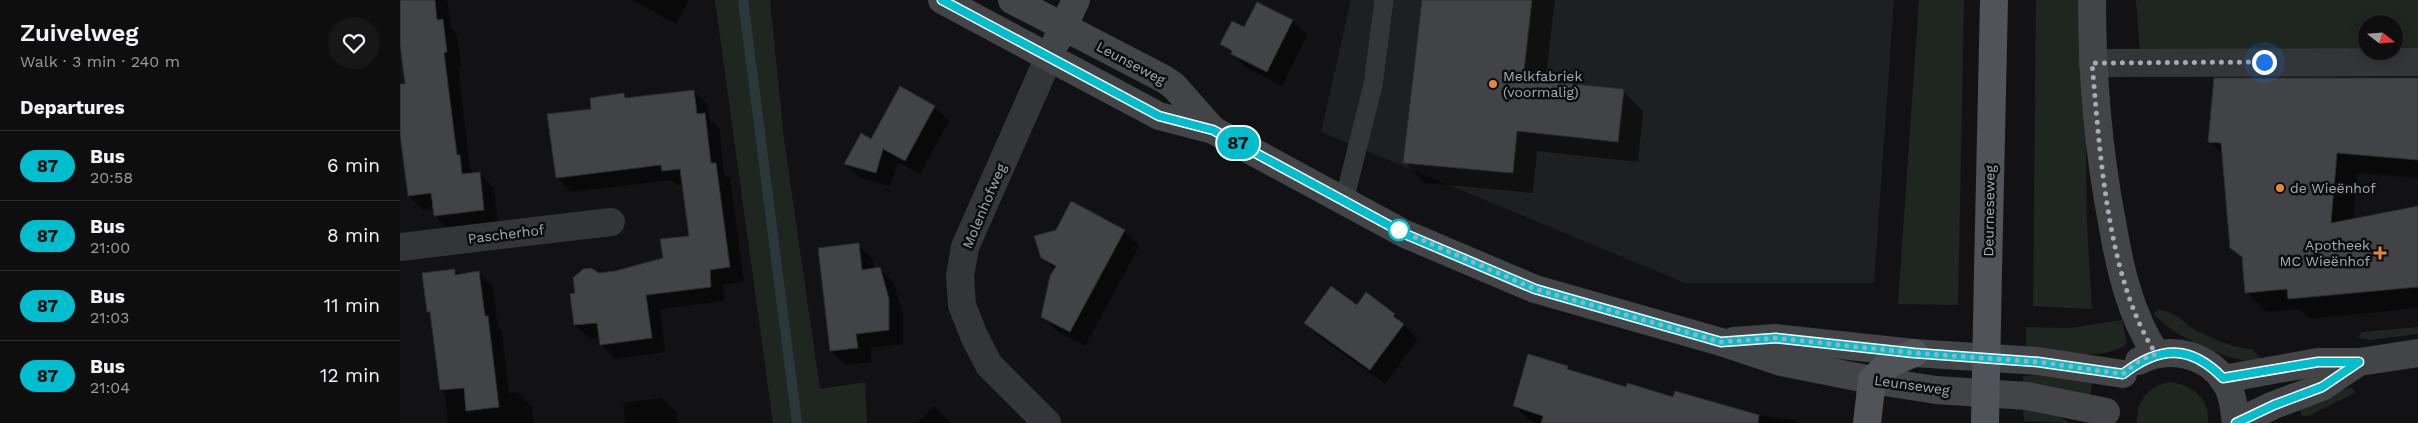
<!DOCTYPE html>
<html lang="en">
<head>
<meta charset="utf-8">
<style>
  body { margin:0; font-family:"Work Sans",sans-serif; background:#171718; color:#f1f3f6; height:100vh; display:flex; flex-direction:column; font-size:19px; white-space:nowrap }
  * { box-sizing:border-box; margin:0 }
  p { font-size:16px; color:#9b9c9e }
  .icon { flex:none; width:28px; height:28px; fill:none; stroke:currentColor; stroke-width:2; stroke-linecap:round; stroke-linejoin:round }
  .map { position:relative; flex:1; overflow:hidden }
  .side { display:flex; flex-direction:column; background:#0e0e0f; width:400px }
  .side>* { flex:none }
  .badge { padding:0 10px; border-radius:16px; font-size:18px; line-height:32px }
  .needle { width:32px; rotate:107deg }
  .tools { position:absolute; left:1958px; top:15px; display:grid; gap:10px }
  .tools a { display:grid; place-items:center; width:45px; height:45px; border-radius:50%; background:#0e0e0f; box-shadow:0 2px 12px #0003,0 0 0 1px #2e2e2f; font-size:25px }
  .you { position:absolute; width:25px; height:25px; margin:-12px; border:4px solid #fff; border-radius:50%; background:#1a73e8; box-shadow:0 0 0 8px #1a73e833 }
  .map>.badge { position:absolute; translate:-50% -50%; box-shadow:0 0 0 2px #fff }
  h2 { padding:0 20px; font-size:19px; line-height:45px }
  .round { display:grid; place-items:center; flex:none; width:52px; height:52px; border-radius:26px; background:#171718 }
  .overview { display:flex; align-items:center; justify-content:space-between; height:85px; padding:0 20px }
  h1 { font-size:24px; font-weight:600; line-height:38px }
  ul { padding:0; list-style:none }
  li { display:flex; align-items:center; gap:15px; height:70px; padding:0 20px; border-top:1px solid #2e2e2f }
  li div { flex:1 }
  li b { display:block; font-size:19px }
  li em { font-style:normal }
  li .badge { min-width:55px; font-weight:700; text-align:center }
  main { display:flex; flex:1; min-height:0 }
  .map>svg:first-child { display:block }
  .built { fill:#1e1f20 }
  .green { fill:#1f261f; fill-rule:evenodd }
  .shadow { fill:#0007 }
  .lines { fill:none; stroke-linecap:round; stroke-linejoin:round }
  .stream { stroke:#2c373b; stroke-width:10 }
  .building { fill:#414347; stroke:#2c2d2f }
  .lane { stroke:#333538; stroke-width:19 }
  .street { stroke:#333538; stroke-width:28 }
  .secondary { stroke:#424448; stroke-width:28 }
  .primary { stroke:#505357; stroke-width:28 }
  .primary-bridge { stroke:#505357; stroke-width:28 }
  .line-casing { stroke:#fff; stroke-width:11 }
  .line { stroke:#00becd; stroke-width:8 }
  .walk { stroke:#a5acb3; stroke-width:5; stroke-dasharray:0 9 }
  .poi-dot { fill:#e58939; stroke:#0d0d0f; stroke-width:2 }
  .stop-dot { fill:#fff; stroke:#00becd; stroke-width:2.5 }
  .labels { text-anchor:middle; dominant-baseline:central; stroke-width:5; stroke-linejoin:round; paint-order:stroke }
  .street-label { font-size:14px; fill:#a5acb3; stroke:#0d0d0f }
  .poi-label { font-size:14px; fill:#a5acb3; stroke:#0d0d0f; text-anchor:start }
</style>
</head>
<body>
<main>
<section class="side">
<div class="overview"><div><h1>Zuivelweg</h1><p>Walk · 3 min · 240 m</p></div><a class="round"><svg class="icon" aria-label="heart" viewBox="0 0 24 24"><path d="M12 20l-8-8c-3-5 5-10 8-4 3-6 11-1 8 4z"/></svg></a></div>
<h2>Departures</h2>
<ul>
<li><span class="badge" style="background:#00becd;color:#111">87</span><div><b>Bus</b><p>20:58</p></div><em>6 min</em></li>
<li><span class="badge" style="background:#00becd;color:#111">87</span><div><b>Bus</b><p>21:00</p></div><em>8 min</em></li>
<li><span class="badge" style="background:#00becd;color:#111">87</span><div><b>Bus</b><p>21:03</p></div><em>11 min</em></li>
<li><span class="badge" style="background:#00becd;color:#111">87</span><div><b>Bus</b><p>21:04</p></div><em>12 min</em></li>
</ul>
</section>
<div class="map">
<svg width="2018" height="423" viewBox="0 0 2018 423">
  <rect width="100%" height="100%" fill="#121214"/>
  <polygon class="built" points="951,0 1494,0 1474,283 1285,283 921,132"/>
  <g class="green">
    <polygon points="315,0 370,0 384,139 420,389 465,382 467,423 373,423"/>
    <polygon points="1519,0 1564,0 1558,305 1498,304"/>
    <polygon points="1636,0 1684,0 1687,227 1692,309 1633,306"/>
    <path d="M1736,0H2018V52L1740,54ZM1966,24H1994V51H1966Z"/>
    <path d="M1758,310C1773,311 1778,317 1789,326C1800,334 1838,350 1852,349L1863,360L1859,363C1820,358 1781,340 1753,314Z"/>
    <path d="M1722,320L1727,344C1699,363 1657,351 1626,346V327L1671,328Z"/>
    <polygon points="2018,327 2018,334 1969,340 1958,338 1962,332"/>
    <polygon points="1658,374 1693,380 1690,396 1624,386 1623,376"/>
    <path d="M1769,382C1792,384 1810,398 1808,423H1737C1736,400 1748,387 1769,382Z"/>
    <polygon points="1952,387 1955,393 1908,416 1902,416 1898,405"/>
    <polygon points="1623,407 1654,414 1670,423 1624,421"/>
  </g>
  <g class="shadow">
    <polygon points="0,0 47,0 51,28 57,35 61,66 58,67 70,168 74,174 79,173 94,188 98,224 50,230 35,216 34,209 23,210 9,196 0,128 0,86 6,85 0,33"/>
    <polygon points="232,0 289,0 276,24"/>
    <polygon points="1023,0 1155,0 1145,82 1223,91 1243,111 1238,162 1137,151 1133,193 1025,183 1005,162"/>
    <polygon points="858,3 893,21 907,35 882,86 847,68 821,44 845,29"/>
    <polygon points="2018,79 2018,178 1957,173 1953,220 2018,207 2018,308 1909,319 1900,309 1867,312 1847,292 1843,259 1832,247 1823,155 1810,141"/>
    <polygon points="293,91 308,105 310,120 319,128 324,173 330,179 344,281 323,285 325,301 260,309 265,352 215,359 201,344 200,338 190,339 175,325 176,294 199,274 215,272 264,259 291,237 284,184 278,185 272,180 171,192 157,177 193,110 224,95 228,99"/>
    <polygon points="534,107 549,121 520,174 498,162 490,186 460,178 446,163 471,140"/>
    <polygon points="657,231 724,231 739,246 685,346 657,331 643,317 655,270 642,257"/>
    <polygon points="458,245 473,259 474,269 479,269 494,283 503,314 503,344 470,348 472,362 446,365 431,351"/>
    <polygon points="54,270 60,275 79,273 93,287 98,328 102,332 109,393 117,392 132,407 134,423 48,423 45,394 41,390 31,315 28,312"/>
    <polygon points="957,307 994,314 1018,339 985,384 920,337 906,323"/>
    <polygon points="1167,367 1173,372 1227,388 1351,414 1395,420 1398,423 1138,423 1129,420 1115,406"/>
    <polygon points="262,398 276,412 277,423 225,423 223,403"/>
    <polygon points="534,406 551,423 517,423"/>
  </g>
  <g class="lines">
    <polyline class="stream" points="343,0 397,423"/>
  </g>
  <g class="building">
    <polygon points="0,0 35,0 37,20 43,19 47,52 44,53 57,155 60,155 62,174 80,172 84,210 34,216 31,193 8,196 0,134 0,84 5,84 0,44"/>
    <polygon points="1022,0 1132,0 1123,79 1224,89 1218,142 1117,131 1113,173 1003,163"/>
    <polygon points="857,2 893,20 867,72 831,54 832,51 820,44 832,21 844,27"/>
    <polygon points="1814,78 2018,78 2018,160 1937,153 1931,223 2018,206 2018,287 1888,299 1887,289 1845,293 1842,257 1830,248 1821,143 1808,142"/>
    <polygon points="500,86 535,106 505,161 483,149 476,173 444,164 461,133 471,139"/>
    <polygon points="294,90 297,114 305,113 311,163 316,163 330,267 310,270 311,287 246,295 252,338 200,345 197,323 174,325 170,294 175,293 173,278 183,269 191,268 199,273 215,271 263,258 260,239 289,236 280,169 262,171 261,165 156,178 147,114 191,109 190,98 224,93 225,98"/>
    <polygon points="671,201 725,230 670,332 641,317 650,276 656,266 641,258 634,236 656,230"/>
    <polygon points="459,243 462,270 480,267 489,299 489,330 456,334 458,348 430,351 418,248"/>
    <polygon points="55,269 55,275 79,271 85,316 88,316 99,407 66,411 64,388 40,390 30,312 27,312 22,273"/>
    <polygon points="931,286 957,305 966,292 995,314 993,316 1004,324 970,370 904,323"/>
    <polygon points="1128,354 1168,366 1167,369 1226,387 1227,383 1273,397 1275,391 1359,415 1358,423 1141,423 1143,416 1113,406"/>
  </g>
  <g class="lines">
    <polyline class="lane" points="944,201 973,85 984,0"/>
    <g class="street">
      <polyline points="1692,63 2018,62"/>
      <polyline points="0,247 211,222"/>
      <polyline points="647,423 589,365 574,336 562,305 560,276 565,247 649,57"/>
    </g>
    <g class="secondary">
      <polyline points="542,0 759,116 813,130 1005,234 1135,289 1321,342 1381,362 1472,380 1536,390 1627,396 1706,412"/>
      <polyline points="612,0 764,79 774,86 813,130"/>
      <path d="M1692,0C1692,75 1698,149 1712,222C1720,269 1730,314 1756,354"/>
      <polyline points="656,42 676,0"/>
      <polyline points="1334,341 1376,338 1514,353 1638,361 1723,374"/>
      <path d="M1739,361C1771,344 1813,355 1829,389C1834,400 1834,411 1836,423"/>
      <polyline points="1823,379 1918,362 1959,362 2018,353"/>
      <polyline points="1836,423 1874,405 1922,387 1959,362"/>
    </g>
    <g class="primary">
      <polyline points="1588,271 1594,0"/>
      <polyline points="1467,423 1472,380 1489,364 1514,353"/>
    </g>
    <polyline class="primary-bridge" points="1585,423 1588,271"/>
  </g>
  <g class="lines">
    <defs>
      <path id="line" d="M542,0L759,116L813,130L1005,234L1135,289L1321,342L1376,338L1514,353L1638,362L1723,374C1759,346 1790,344 1823,378L1918,362H1959L1922,387L1874,405L1836,423"/>
    </defs>
    <use href="#line" class="line-casing"/>
    <use href="#line" class="line"/>
    <path class="walk" d="M999,230L1135,289L1321,342L1376,338L1514,353L1638,362L1723,374L1740,360L1756,354C1707,279 1700,152 1692,63L1864,62"/>
  </g>
  <g class="poi-dot">
    <circle cx="1093" cy="84" r="5"/>
    <circle cx="1880" cy="188" r="5"/>
    <path d="M1977.5 245.5h5v5h5v5h-5v5h-5v-5h-5v-5h5z"/>
  </g>
  <circle class="stop-dot" cx="999" cy="230" r="10"/>
  <g class="labels">
    <g class="street-label">
      <text transform="translate(731 63) rotate(28)">Leunseweg</text>
      <text transform="translate(584 206) rotate(-67)">Molenhofweg</text>
      <text transform="translate(1589 211) rotate(-89)">Deurneseweg</text>
      <text transform="translate(106 234) rotate(-7)">Pascherhof</text>
      <text transform="translate(1512 385) rotate(8)">Leunseweg</text>
    </g>
    <g class="poi-label">
      <text x="1103" y="76">Melkfabriek<tspan x="1103" dy="16">(voormalig)</tspan></text>
      <text x="1890" y="188">de Wieënhof</text>
      <text x="1970" y="245" text-anchor="end">Apotheek<tspan x="1970" dy="16">MC Wieënhof</tspan></text>
    </g>
  </g>
</svg>
<div class="tools">
<a><svg class="needle" viewBox="-14 -14 28 28"><path d="M0-13l5 13h-10z" fill="#e53935"/><path d="M0 13l5-13h-10z" fill="#9b9c9e"/></svg></a>
</div>
<div class="you" style="left:1864px;top:62px"></div>
<b class="badge" style="left:838px;top:143px;background:#00becd;color:#111">87</b>
</div>
</main>
</body>
</html>
